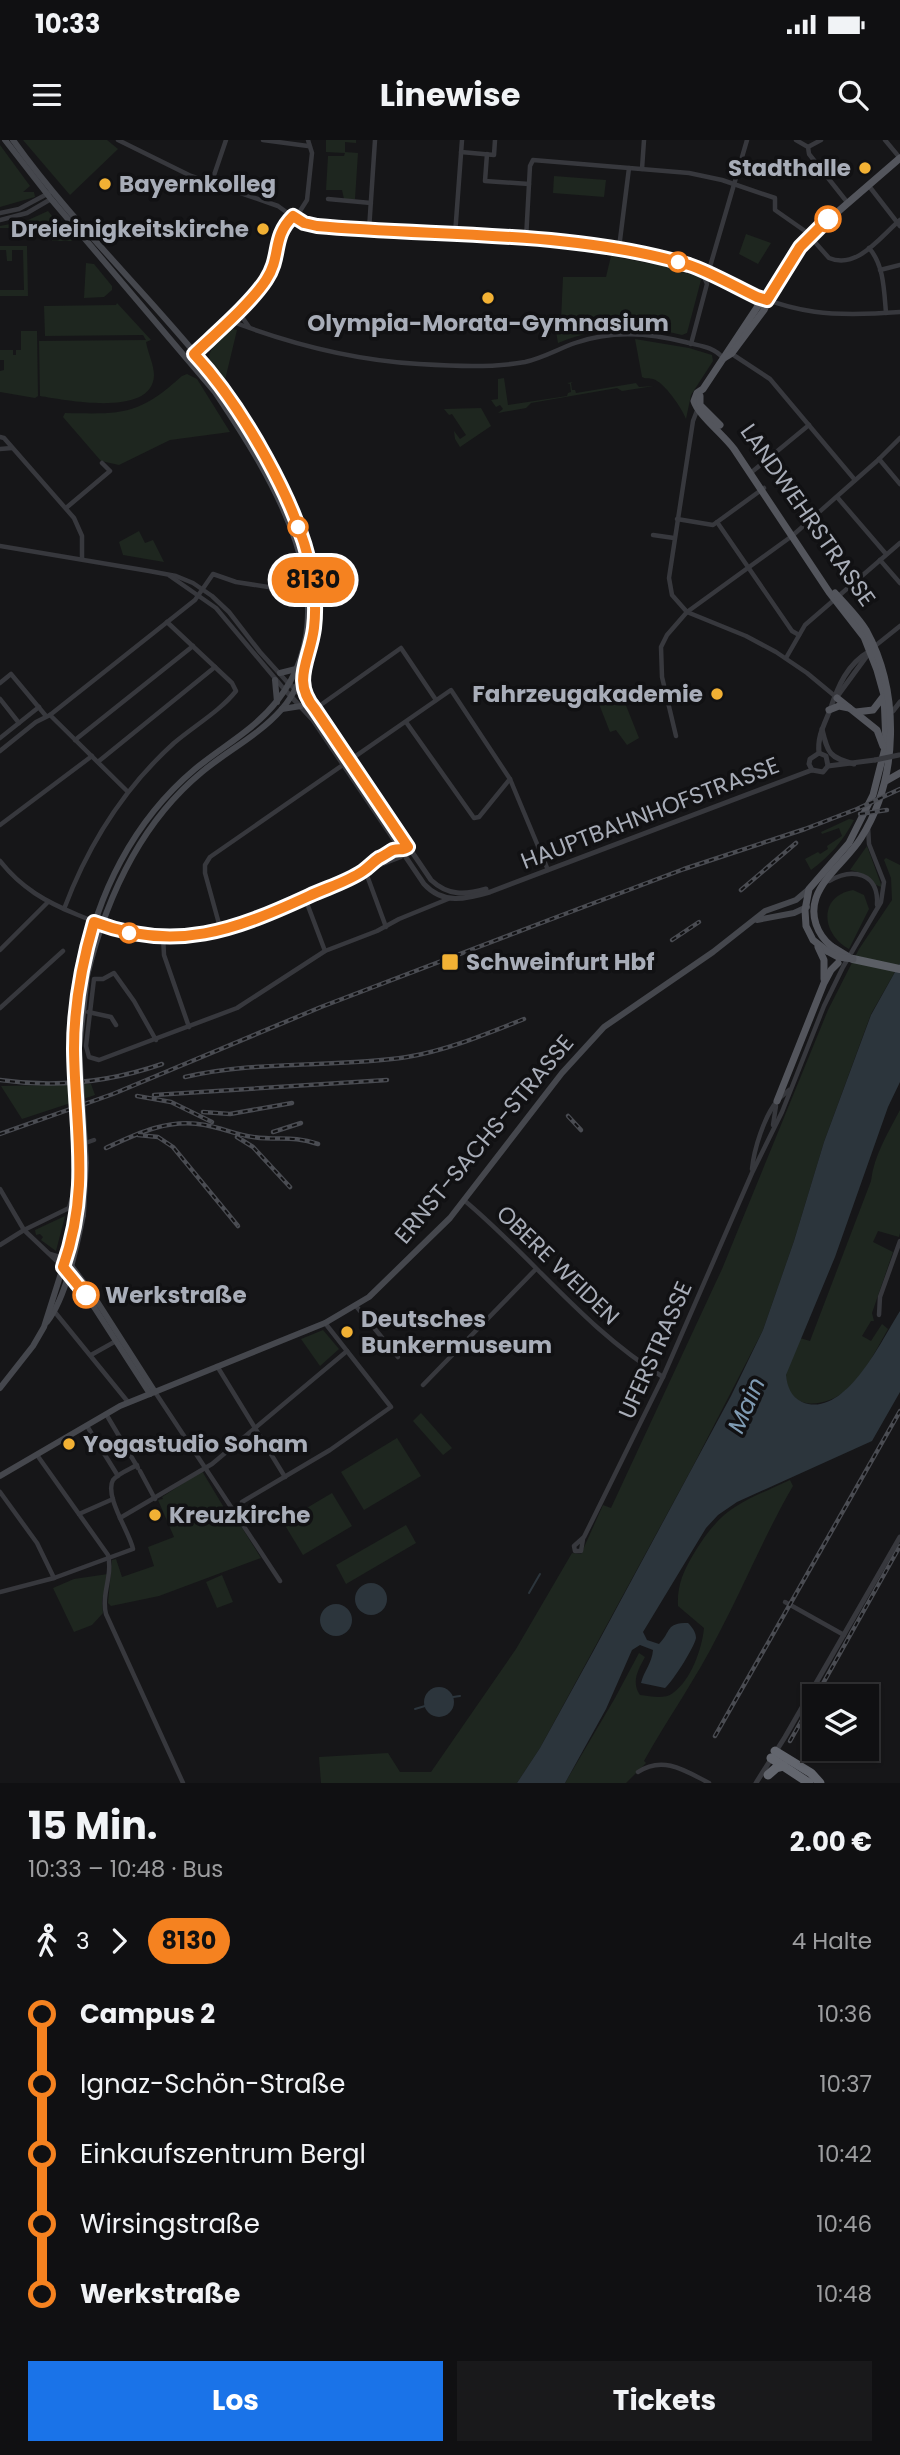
<!DOCTYPE html>
<html lang="de">
<head>
<meta charset="utf-8">
<style>
  body { margin:0; font-family:Poppins,sans-serif; background:#19191b; color:#f1f3f6; height:100vh; display:flex; flex-direction:column; font-size:26px; white-space:nowrap }
  * { box-sizing:border-box; margin:0 }
  p { font-size:23px; color:#9c9d9f }
  .icon { flex:none; width:38px; height:38px; fill:none; stroke:currentColor; stroke-width:2; stroke-linecap:round; stroke-linejoin:round }
  .map { position:relative; height:1643px; overflow:hidden }
  .sheet { display:flex; flex-direction:column; background:#101012; flex:1 }
  .sheet>* { flex:none }
  .badge { padding:0 14px; border-radius:23px; font-size:24px; line-height:46px }
  .buttons { position:absolute; left:802px; top:1544px; display:grid; gap:14px }
  .buttons a { display:grid; place-items:center; width:77px; height:77px; border-radius:0px; background:#101012; box-shadow:0 2px 5px #0004,0 0 0 2px #303032; font-size:35px }
  .map>.badge { position:absolute; translate:-50% -50%; box-shadow:0 0 0 4px #fff }
  .legs { display:flex; align-items:center; gap:10px; height:77px; padding:0 28px; font-size:23px }
  .legs p { margin-inline-start:auto }
  .overview { display:flex; align-items:center; justify-content:space-between; height:119px; padding:0 28px }
  h1 { font-size:38px; font-weight:700; line-height:52px }
  .primary-button { display:flex; gap:14px; margin-top:auto; padding:14px 28px }
  .primary-button a { flex:1; height:80px; border-radius:0px; background:#1a73e8; color:#fff; font-size:28px; font-weight:700; line-height:80px; text-align:center }
  .primary-button a+a { background:#19191b; color:#f1f3f6 }
  ul { padding:0 28px; list-style:none }
  li { display:flex; align-items:center; gap:24px; height:70px; font-size:26px }
  li i { display:grid; place-items:center; width:10px; height:100%; margin:0 9px; background:currentColor }
  li i::after { content:''; width:18px; height:18px; margin:-9px; border:5px solid; border-radius:50%; background:#101012 }
  li p { margin-inline-start:auto }
  li:first-child i { background:linear-gradient(#0000 50%,currentColor 0) }
  li:last-child i { background:linear-gradient(currentColor 50%,#0000 0) }
  .status { display:flex; justify-content:space-between; align-items:center; height:49px; padding:0 35px; background:#101012; direction:ltr }
  .status svg { height:19px; fill:currentColor }
  header { display:flex; justify-content:space-between; align-items:center; height:91px; padding:0 28px; background:#101012; font-size:32px; font-weight:700 }
  .map>svg:first-child { display:block }
  .green { fill:#1e261f }
  .water { fill:#2c353c }
  .lines { fill:none; stroke-linecap:round; stroke-linejoin:round }
  .stream { stroke:#2c353c; stroke-width:2 }
  .minor { stroke:#37383d; stroke-width:4.5 }
  .tertiary { stroke:#37383d; stroke-width:5 }
  .secondary { stroke:#45474d; stroke-width:6 }
  .primary { stroke:#53555c; stroke-width:7 }
  .trunk { stroke:#5b5e65; stroke-width:8 }
  .motorway { stroke:#63666e; stroke-width:9 }
  .rail-casing { stroke:#4a4c52; stroke-width:4.5 }
  .rail { stroke:#111113; stroke-width:2; stroke-dasharray:5; stroke-linecap:butt }
  .tertiary-bridge { stroke:#37383d; stroke-width:5 }
  .secondary-bridge { stroke:#45474d; stroke-width:6 }
  .primary-bridge { stroke:#53555c; stroke-width:7 }
  .line-1-casing { stroke:#fff; stroke-width:16 }
  .line-1 { stroke:#f58220; stroke-width:10 }
  .poi-dot { fill:#f2b134; stroke:#111113; stroke-width:2.5 }
  .stop-1-dot { fill:#fff; stroke:#f58220; stroke-width:3.5 }
  .labels { text-anchor:middle; dominant-baseline:central; stroke-width:7; stroke-linejoin:round; paint-order:stroke }
  .poi-label { font-size:23px; font-weight:bold; fill:#a8adb8; stroke:#111113; text-anchor:start }
  .street-label { font-size:23px; fill:#a8adb8; stroke:#111113 }
  .stop-label { font-size:23px; font-weight:bold; fill:#a8adb8; stroke:#111113; text-anchor:start }
  .water-label { font-size:24px; font-style:italic; fill:#7f9bb3; stroke:#111113 }
</style>
</head>
<body>
<div class="status"><b>10:33</b><svg viewBox="0 0 49 12"><path d="M0 12V9h3v3zM5 12V6h3v6zM10 12V3h3v9zM15 12V0h3v12zM26 1h20v11H26zM47 4h2v5h-2z"/></svg></div>
<header><svg class="icon" aria-label="menu" viewBox="0 0 24 24"><path d="M4 6h16M4 12h16M4 18h16"/></svg>Linewise<svg class="icon" aria-label="search" viewBox="0 0 24 24"><circle cx="10" cy="10" r="6"/><path d="M15 15l6 6"/></svg></header>
<div class="map">
<svg width="900" height="1643" viewBox="0 0 900 1643">
  <rect width="100%" height="100%" fill="#161618"/>
  <g class="green">
    <polygon points="23,0 107,0 118,9 70,55"/>
    <polygon points="326,0 356,0 356,3 345,2 345,12 358,13 355,59 344,59 342,50 326,50 328,16 344,16 345,13 326,12"/>
    <polygon points="0,5 30,46 23,52 34,52 35,57 0,67"/>
    <polygon points="554,36 606,40 604,57 553,53"/>
    <polygon points="48,71 72,101 52,101 52,88 0,88 0,86 26,81"/>
    <polygon points="746,94 771,103 758,124 739,114"/>
    <polygon points="0,106 27,106 28,156 0,156 0,150 24,150 23,110 12,110 12,121 7,121 6,110 0,110"/>
    <path d="M611,116L663,126L699,137L701,140L687,193L682,195C639,184 599,186 558,203L555,186L561,180L563,137H606Z"/>
    <polygon points="86,123 94,124 112,146 112,150 104,157 84,158"/>
    <path d="M117,163L151,200L146,202C148,213 154,225 154,235C153,278 65,260 40,256L39,201L146,200L143,195L45,196L44,166L116,165Z"/>
    <path d="M233,189L237,190L225,240C211,223 201,219 219,200C224,196 227,192 233,189Z"/>
    <polygon points="21,191 37,191 38,256 35,258 0,252 0,231 4,230 4,220 0,220 0,210 13,210 13,215 16,215 16,210 21,210"/>
    <path d="M635,199L689,208L712,215L713,221L691,255L686,279C682,268 664,242 653,239C649,238 645,239 642,237Z"/>
    <path d="M187,234L197,239L230,292L170,300L119,325L101,321L63,277L65,273C122,274 138,276 182,236Z"/>
    <polygon points="504,238 508,265 567,256 568,253 571,252 570,244 567,243 573,242 571,243 572,250 575,250 576,253 636,243 639,247 654,246 622,251 617,248 531,263 526,268 498,273 503,269 500,265 496,267 491,260 498,259 498,239"/>
    <polygon points="481,268 491,286 460,307 455,299 454,291 460,299 466,295 452,274 449,275 444,269"/>
    <polygon points="139,391 145,403 153,400 164,422 123,415 119,402"/>
    <polygon points="621,553 639,598 627,605 616,590 610,592 599,564 602,560"/>
    <path d="M849,679L854,680C843,701 830,716 811,730L805,719L818,712L820,714L828,709L827,706L842,696L839,688L822,694L821,692Z"/>
    <path d="M867,706L882,747C871,745 868,733 850,730Z"/>
    <polygon points="886,718 900,725 900,823 871,874 824,1002 794,1101 763,1190 692,1328 540,1608 517,1643 321,1643 319,1617 388,1613 400,1632 431,1632 516,1509 572,1413 581,1414 603,1365 611,1368 722,1129 828,870 859,809 892,760 891,738 884,720"/>
    <path d="M853,750L864,755L869,769L849,809C821,794 818,756 853,750Z"/>
    <polygon points="91,944 95,955 22,979 1,946"/>
    <path d="M900,970V1093L899,1097L878,1091L873,1102L893,1112L872,1173L874,1181H871L862,1196L871,1201L882,1184L888,1189C876,1210 864,1235 845,1251C826,1267 789,1272 786,1239C785,1226 795,1209 800,1198L810,1201L871,1041C874,1015 888,993 900,970Z"/>
    <polygon points="65,1076 56,1111 41,1100 43,1097 40,1094 36,1095 35,1090"/>
    <polygon points="323,1190 339,1209 320,1226 301,1199"/>
    <polygon points="421,1273 452,1308 443,1315 413,1281"/>
    <polygon points="397,1298 421,1336 364,1370 341,1332"/>
    <polygon points="202,1331 229,1376 234,1375 261,1418 159,1456 111,1466 108,1463 112,1420 116,1419 122,1437 154,1426 148,1407 174,1397 158,1360 163,1359 162,1357"/>
    <path d="M790,1340L793,1346C765,1394 744,1446 718,1495C696,1539 668,1578 644,1621L646,1623L626,1643H565L615,1558L639,1513L645,1517C638,1530 631,1542 640,1555C650,1556 664,1560 673,1553C691,1540 702,1509 704,1488L678,1466C677,1446 683,1432 693,1415C722,1366 741,1363 790,1340Z"/>
    <polygon points="332,1353 352,1386 303,1415 283,1382"/>
    <polygon points="406,1385 416,1403 346,1444 336,1425"/>
    <polygon points="108,1434 102,1461 103,1473 92,1485 74,1492 53,1448 74,1439"/>
    <polygon points="222,1435 233,1462 217,1468 206,1442"/>
  </g>
  <g class="water">
    <path d="M900,823V942L888,967L835,1117L786,1235C787,1246 791,1257 802,1262C845,1280 882,1199 900,1171V1252L872,1301L737,1362L718,1375L706,1388L643,1492L647,1500L659,1504C672,1491 665,1483 688,1483C692,1487 696,1492 696,1498C694,1508 673,1541 665,1548L641,1543C644,1531 652,1523 653,1510L640,1505L632,1510L606,1569L565,1643H517L540,1608L594,1510L731,1256L763,1190L794,1101L824,1002L871,875Z"/>
    <circle cx="371" cy="1459" r="16"/>
    <circle cx="336" cy="1480" r="16"/>
    <circle cx="439" cy="1562" r="15"/>
  </g>
  <g class="lines">
    <g class="stream">
      <polyline points="529,1453 540,1434"/>
      <polyline points="453,1557 460,1556"/>
      <polyline points="415,1569 425,1566"/>
    </g>
    <g class="minor">
      <path d="M118,0L191,36L278,66L300,82L309,85C441,102 573,91 702,128C722,133 742,145 761,154L767,160"/>
      <polyline points="263,0 308,6"/>
      <polyline points="796,0 808,7 809,14 847,62"/>
      <polyline points="885,0 900,18"/>
      <polyline points="808,7 821,0"/>
      <polyline points="461,12 494,15 495,0"/>
      <polyline points="487,14 485,41 529,44"/>
      <polyline points="642,29 644,0"/>
      <polyline points="211,44 226,0"/>
      <polyline points="869,46 900,86"/>
      <polyline points="328,59 371,63"/>
      <polyline points="0,73 19,69 49,53"/>
      <polyline points="0,80 27,73 51,59"/>
      <polyline points="369,90 375,0"/>
      <polyline points="455,95 462,0"/>
      <path d="M526,99L530,26L533,20L689,33L722,40L775,58V70L805,91L829,118C857,130 880,97 900,80"/>
      <polyline points="619,108 629,28"/>
      <path d="M869,108C884,125 884,150 886,173"/>
      <path d="M694,127C705,135 720,140 733,146C795,175 833,177 900,172"/>
      <polyline points="709,130 747,0"/>
      <polyline points="880,130 900,125"/>
      <polyline points="245,164 242,177 249,187"/>
      <path d="M228,180C290,204 352,220 419,224C453,226 492,228 525,222C543,218 558,209 575,203C612,190 648,193 685,202C699,206 713,206 723,218"/>
      <polyline points="691,204 707,144 702,131"/>
      <polyline points="732,214 770,239 855,340"/>
      <polyline points="189,219 260,147 273,128 282,88 300,71 307,60 312,13 308,0"/>
      <polyline points="698,268 693,281 669,438 672,455 687,472 746,496 776,512 807,533 836,557"/>
      <polyline points="0,297 4,298 74,378 82,396 82,419"/>
      <polyline points="0,309 12,308"/>
      <polyline points="879,319 900,344"/>
      <polyline points="753,331 809,285"/>
      <polyline points="837,357 886,414"/>
      <polyline points="66,368 110,331 102,323"/>
      <polyline points="677,379 713,385 764,348"/>
      <polyline points="717,382 792,491 799,495"/>
      <polyline points="653,395 674,398"/>
      <polyline points="0,406 149,431 176,436 193,443 212,456 229,472 260,512 288,543"/>
      <polyline points="880,420 900,443"/>
      <polyline points="170,436 216,468 284,549"/>
      <polyline points="875,506 900,486"/>
      <polyline points="786,518 805,485 900,403"/>
      <polyline points="0,543 11,534 46,576"/>
      <polyline points="0,559 19,583"/>
      <polyline points="315,569 401,508 436,560"/>
      <polyline points="50,575 127,651"/>
      <polyline points="406,582 474,678 479,677 510,639"/>
      <polyline points="676,596 662,537 661,507 667,495 687,472 792,396 877,321 900,298"/>
      <polyline points="0,598 39,567"/>
      <polyline points="75,600 193,506"/>
      <polyline points="0,611 36,582 50,575 195,460 213,434 236,442 281,449"/>
      <polyline points="99,621 215,527"/>
      <polyline points="0,685 92,616"/>
      <path d="M0,721C21,748 46,762 78,775C122,794 170,802 218,792C246,786 272,772 298,761C332,745 366,730 401,717L402,711L408,707"/>
      <polyline points="365,730 386,787"/>
      <path d="M365,730C372,721 389,709 401,711"/>
      <path d="M829,741C853,727 879,733 877,765"/>
      <polyline points="305,758 325,811"/>
      <path d="M64,769C88,705 123,649 174,603C194,586 220,571 236,551L232,543L167,482"/>
      <polyline points="221,791 205,733 205,725 210,717 451,550 510,639 548,730"/>
      <polyline points="163,796 164,815 189,887"/>
      <polyline points="0,810 48,762"/>
      <polyline points="0,868 63,811"/>
      <polyline points="88,872 111,877 116,885"/>
      <polyline points="156,900 134,861 114,833 103,839 94,839 86,906 89,917 99,920 237,868 325,811 377,791 399,779 448,759"/>
      <polyline points="773,985 776,966"/>
      <path d="M752,1029C754,1009 764,977 777,961C780,957 785,954 789,950"/>
      <polyline points="0,1049 24,1090 63,1127"/>
      <path d="M465,1061C533,1118 586,1190 663,1237"/>
      <polyline points="0,1105 24,1090 69,1068 74,1051 77,1006 94,1000"/>
      <polyline points="50,1114 66,1119"/>
      <polyline points="356,1166 398,1217"/>
      <polyline points="54,1171 128,1262"/>
      <polyline points="879,1175 880,1157 900,1101"/>
      <polyline points="91,1215 116,1201"/>
      <polyline points="217,1226 285,1337"/>
      <polyline points="423,1245 536,1129"/>
      <polyline points="155,1252 280,1441"/>
      <polyline points="106,1274 138,1328"/>
      <polyline points="87,1286 118,1336"/>
      <path d="M37,1315L108,1415C113,1436 101,1454 106,1474L183,1643"/>
      <polyline points="140,1331 155,1359"/>
      <polyline points="0,1352 37,1403 54,1438"/>
      <polyline points="242,1362 330,1310 391,1267 325,1183"/>
      <polyline points="79,1374 113,1359"/>
      <polyline points="120,1378 212,1324 347,1211"/>
      <polyline points="583,1399 581,1411 575,1411 574,1406 584,1397 663,1237 752,1033 782,972 824,866 843,827 881,762 884,742 869,704 868,686"/>
      <path d="M0,1452L54,1438L133,1409C130,1393 104,1356 113,1340C117,1334 130,1329 137,1325"/>
      <polyline points="785,1462 844,1495"/>
      <path d="M638,1632C663,1615 686,1631 709,1643"/>
    </g>
    <g class="tertiary">
      <path d="M289,543L315,569L431,740C448,756 465,755 486,749"/>
      <path d="M285,550L313,580L424,744C443,765 466,759 490,752L812,630L823,632L828,626"/>
      <polyline points="836,558 869,513"/>
      <polyline points="893,571 900,562"/>
      <path d="M822,589C828,614 829,617 854,624"/>
      <path d="M819,613C817,597 824,585 830,570C838,546 847,524 870,511"/>
      <polyline points="819,613 826,616 828,626"/>
      <polyline points="828,626 875,620"/>
      <polyline points="812,630 809,624 810,619 819,613"/>
      <polyline points="756,1643 785,1597 900,1397"/>
    </g>
    <g class="secondary">
      <path d="M5,0L51,59L215,252C271,336 354,465 277,561C254,590 223,606 195,629C133,681 97,754 82,833"/>
      <path d="M13,0C70,80 143,149 205,225C236,264 263,310 284,356C306,403 322,452 311,504C306,527 297,552 281,570C259,595 227,611 202,632C139,684 106,758 87,836"/>
      <polyline points="280,533 296,529"/>
      <polyline points="302,537 306,559"/>
      <polyline points="275,540 277,562"/>
      <polyline points="282,569 301,566"/>
      <polyline points="757,780 794,773 807,767"/>
      <polyline points="66,1119 93,1155 155,1252"/>
      <polyline points="63,1127 94,1167 150,1254"/>
      <path d="M47,1182C66,1158 77,1105 83,1075"/>
      <polyline points="0,1248 33,1206 44,1187 68,1111 77,1074"/>
      <polyline points="0,1336 120,1266 325,1183 369,1157 450,1078 562,933 604,887 713,812 765,771 796,760 809,749"/>
    </g>
    <g class="primary">
      <path d="M767,160L758,166L703,249L697,253L694,261C698,275 724,295 734,309L829,452L864,497L877,530L884,555L886,604L873,655L849,703L809,749L805,770L806,786L813,800L827,811"/>
      <polyline points="724,218 732,213 764,170 774,148 804,101 900,18"/>
      <polyline points="700,256 700,265 720,285"/>
      <polyline points="837,558 877,590 883,606"/>
      <polyline points="829,570 839,566 849,568"/>
      <polyline points="856,572 873,570 883,557"/>
      <polyline points="886,641 900,633"/>
      <path d="M831,806C817,794 810,776 816,758C824,735 848,719 861,698C899,638 900,552 866,490C858,477 846,465 835,453"/>
      <polyline points="818,807 824,820 824,839"/>
      <polyline points="777,961 824,843 831,830 838,823"/>
    </g>
    <polyline class="trunk" points="853,819 900,829"/>
    <g class="motorway">
      <polyline points="775,1611 811,1633 820,1643"/>
      <polyline points="771,1618 809,1643"/>
      <polyline points="768,1635 776,1628 784,1626"/>
    </g>
    <defs>
      <g id="rail">
        <polyline points="860,674 887,670"/>
        <polyline points="741,750 796,703"/>
        <polyline points="672,800 699,782"/>
        <path d="M185,937C258,920 334,928 407,917C448,910 486,894 524,879"/>
        <path d="M0,940C55,948 110,942 162,924"/>
        <polyline points="154,955 387,940"/>
        <polyline points="137,956 171,962 212,982"/>
        <polyline points="203,972 230,974 292,963"/>
        <polyline points="568,976 581,990"/>
        <polyline points="273,992 301,983"/>
        <polyline points="0,994 113,954 321,867 549,780 684,729 805,689 857,669 900,649"/>
        <polyline points="138,995 158,997 173,1007 238,1086"/>
        <polyline points="237,997 253,1007 290,1047"/>
        <path d="M106,1008C138,993 169,978 205,985C222,988 237,995 253,997C279,1001 291,995 318,1004"/>
        <polyline points="816,1556 900,1406"/>
        <polyline points="715,1596 900,1271"/>
        <polyline points="790,1601 814,1559"/>
      </g>
    </defs>
    <use href="#rail" class="rail-casing"/>
    <use href="#rail" class="rail"/>
    <polyline class="tertiary-bridge" points="875,620 899,615"/>
    <g class="secondary-bridge">
      <polyline points="77,1074 81,1023 74,908 82,833"/>
      <polyline points="83,1075 86,1023 79,908 87,836"/>
    </g>
    <g class="primary-bridge">
      <polyline points="831,806 849,817"/>
      <polyline points="827,811 838,817 853,819"/>
    </g>
  </g>
  <g class="lines">
    <defs>
      <path id="line-1" d="M86,1155L63,1127C91,1047 75,989 74,909C74,867 82,823 94,782C176,813 235,790 309,756C326,748 347,742 363,731C369,727 373,722 379,718C384,716 389,712 393,710C400,708 402,711 408,707L315,569C291,541 310,520 314,488C316,471 315,452 312,435C300,366 241,265 194,214C215,194 251,163 266,140C282,116 271,98 293,76L304,83L317,86C438,97 573,90 689,125C710,132 736,147 757,157L767,160L800,107L828,79"/>
    </defs>
    <use href="#line-1" class="line-1-casing"/>
    <use href="#line-1" class="line-1"/>
  </g>
  <g class="poi-dot">
    <circle cx="865" cy="28" r="7"/>
    <circle cx="105" cy="44" r="7"/>
    <circle cx="263" cy="89" r="7"/>
    <circle cx="488" cy="158" r="7"/>
    <circle cx="717" cy="554" r="7"/>
    <rect x="441" y="813" width="18" height="18" rx="3.5"/>
    <circle cx="347" cy="1192" r="7"/>
    <circle cx="69" cy="1304" r="7"/>
    <circle cx="155" cy="1375" r="7"/>
  </g>
  <g class="stop-1-dot">
    <circle cx="828" cy="79" r="12"/>
    <circle cx="678" cy="122" r="9"/>
    <circle cx="298" cy="387" r="9"/>
    <circle cx="129" cy="793" r="9"/>
    <circle cx="86" cy="1155" r="12"/>
  </g>
  <g class="labels">
    <g class="poi-label">
      <text x="851" y="28" text-anchor="end">Stadthalle</text>
      <text x="119" y="44">Bayernkolleg</text>
      <text x="249" y="89" text-anchor="end">Dreieinigkeitskirche</text>
      <text x="488" y="183" text-anchor="middle">Olympia-Morata-Gymnasium</text>
      <text x="703" y="554" text-anchor="end">Fahrzeugakademie</text>
      <text x="466" y="822">Schweinfurt Hbf</text>
      <text x="361" y="1179">Deutsches<tspan x="361" dy="26">Bunkermuseum</tspan></text>
      <text x="83" y="1304">Yogastudio Soham</text>
      <text x="169" y="1375">Kreuzkirche</text>
    </g>
    <g class="street-label">
      <text transform="translate(808 375) rotate(55)">LANDWEHRSTRASSE</text>
      <text transform="translate(650 673) rotate(-21)">HAUPTBAHNHOFSTRASSE</text>
      <text transform="translate(484 999) rotate(-50)">ERNST-SACHS-STRASSE</text>
      <text transform="translate(558 1125) rotate(44)">OBERE WEIDEN</text>
      <text transform="translate(655 1210) rotate(-66)">UFERSTRASSE</text>
    </g>
    <g class="stop-label">
      <text x="105" y="1155">Werkstraße</text>
    </g>
    <g class="water-label">
      <text transform="translate(746 1265) rotate(-66)">Main</text>
    </g>
  </g>
</svg>
<div class="buttons">
<a><svg class="icon" aria-label="layers" viewBox="0 0 24 24"><path d="M12 4l9 5-9 5-9-5zM3 14l9 5 9-5"/></svg></a>
</div>
<b class="badge" style="left:313px;top:440px;background:#f58220;color:#111">8130</b>
</div>
<section class="sheet">
<div class="overview"><div><h1>15 Min.</h1><p>10:33 – 10:48 · Bus</p></div><b>2.00 €</b></div>
<div class="legs"><svg class="icon" aria-label="walk" viewBox="0 0 24 24"><circle cx="13" cy="4" r="2"/><path d="M13 8l-2 6 4 7M11 14l-3 7M7 12l3-4h3l4 4"/></svg>3<svg class="icon" aria-label="forward" viewBox="0 0 24 24"><path d="M9 5l7 7-7 7"/></svg><b class="badge" style="background:#f58220;color:#111">8130</b><p>4 Halte</p></div>
<ul>
<li><i style="color:#f58220"></i><b>Campus 2</b><p>10:36</p></li>
<li><i style="color:#f58220"></i><span>Ignaz-Schön-Straße</span><p>10:37</p></li>
<li><i style="color:#f58220"></i><span>Einkaufszentrum Bergl</span><p>10:42</p></li>
<li><i style="color:#f58220"></i><span>Wirsingstraße</span><p>10:46</p></li>
<li><i style="color:#f58220"></i><b>Werkstraße</b><p>10:48</p></li>
</ul>
<div class="primary-button"><a>Los</a><a>Tickets</a></div>
</section>
</body>
</html>
